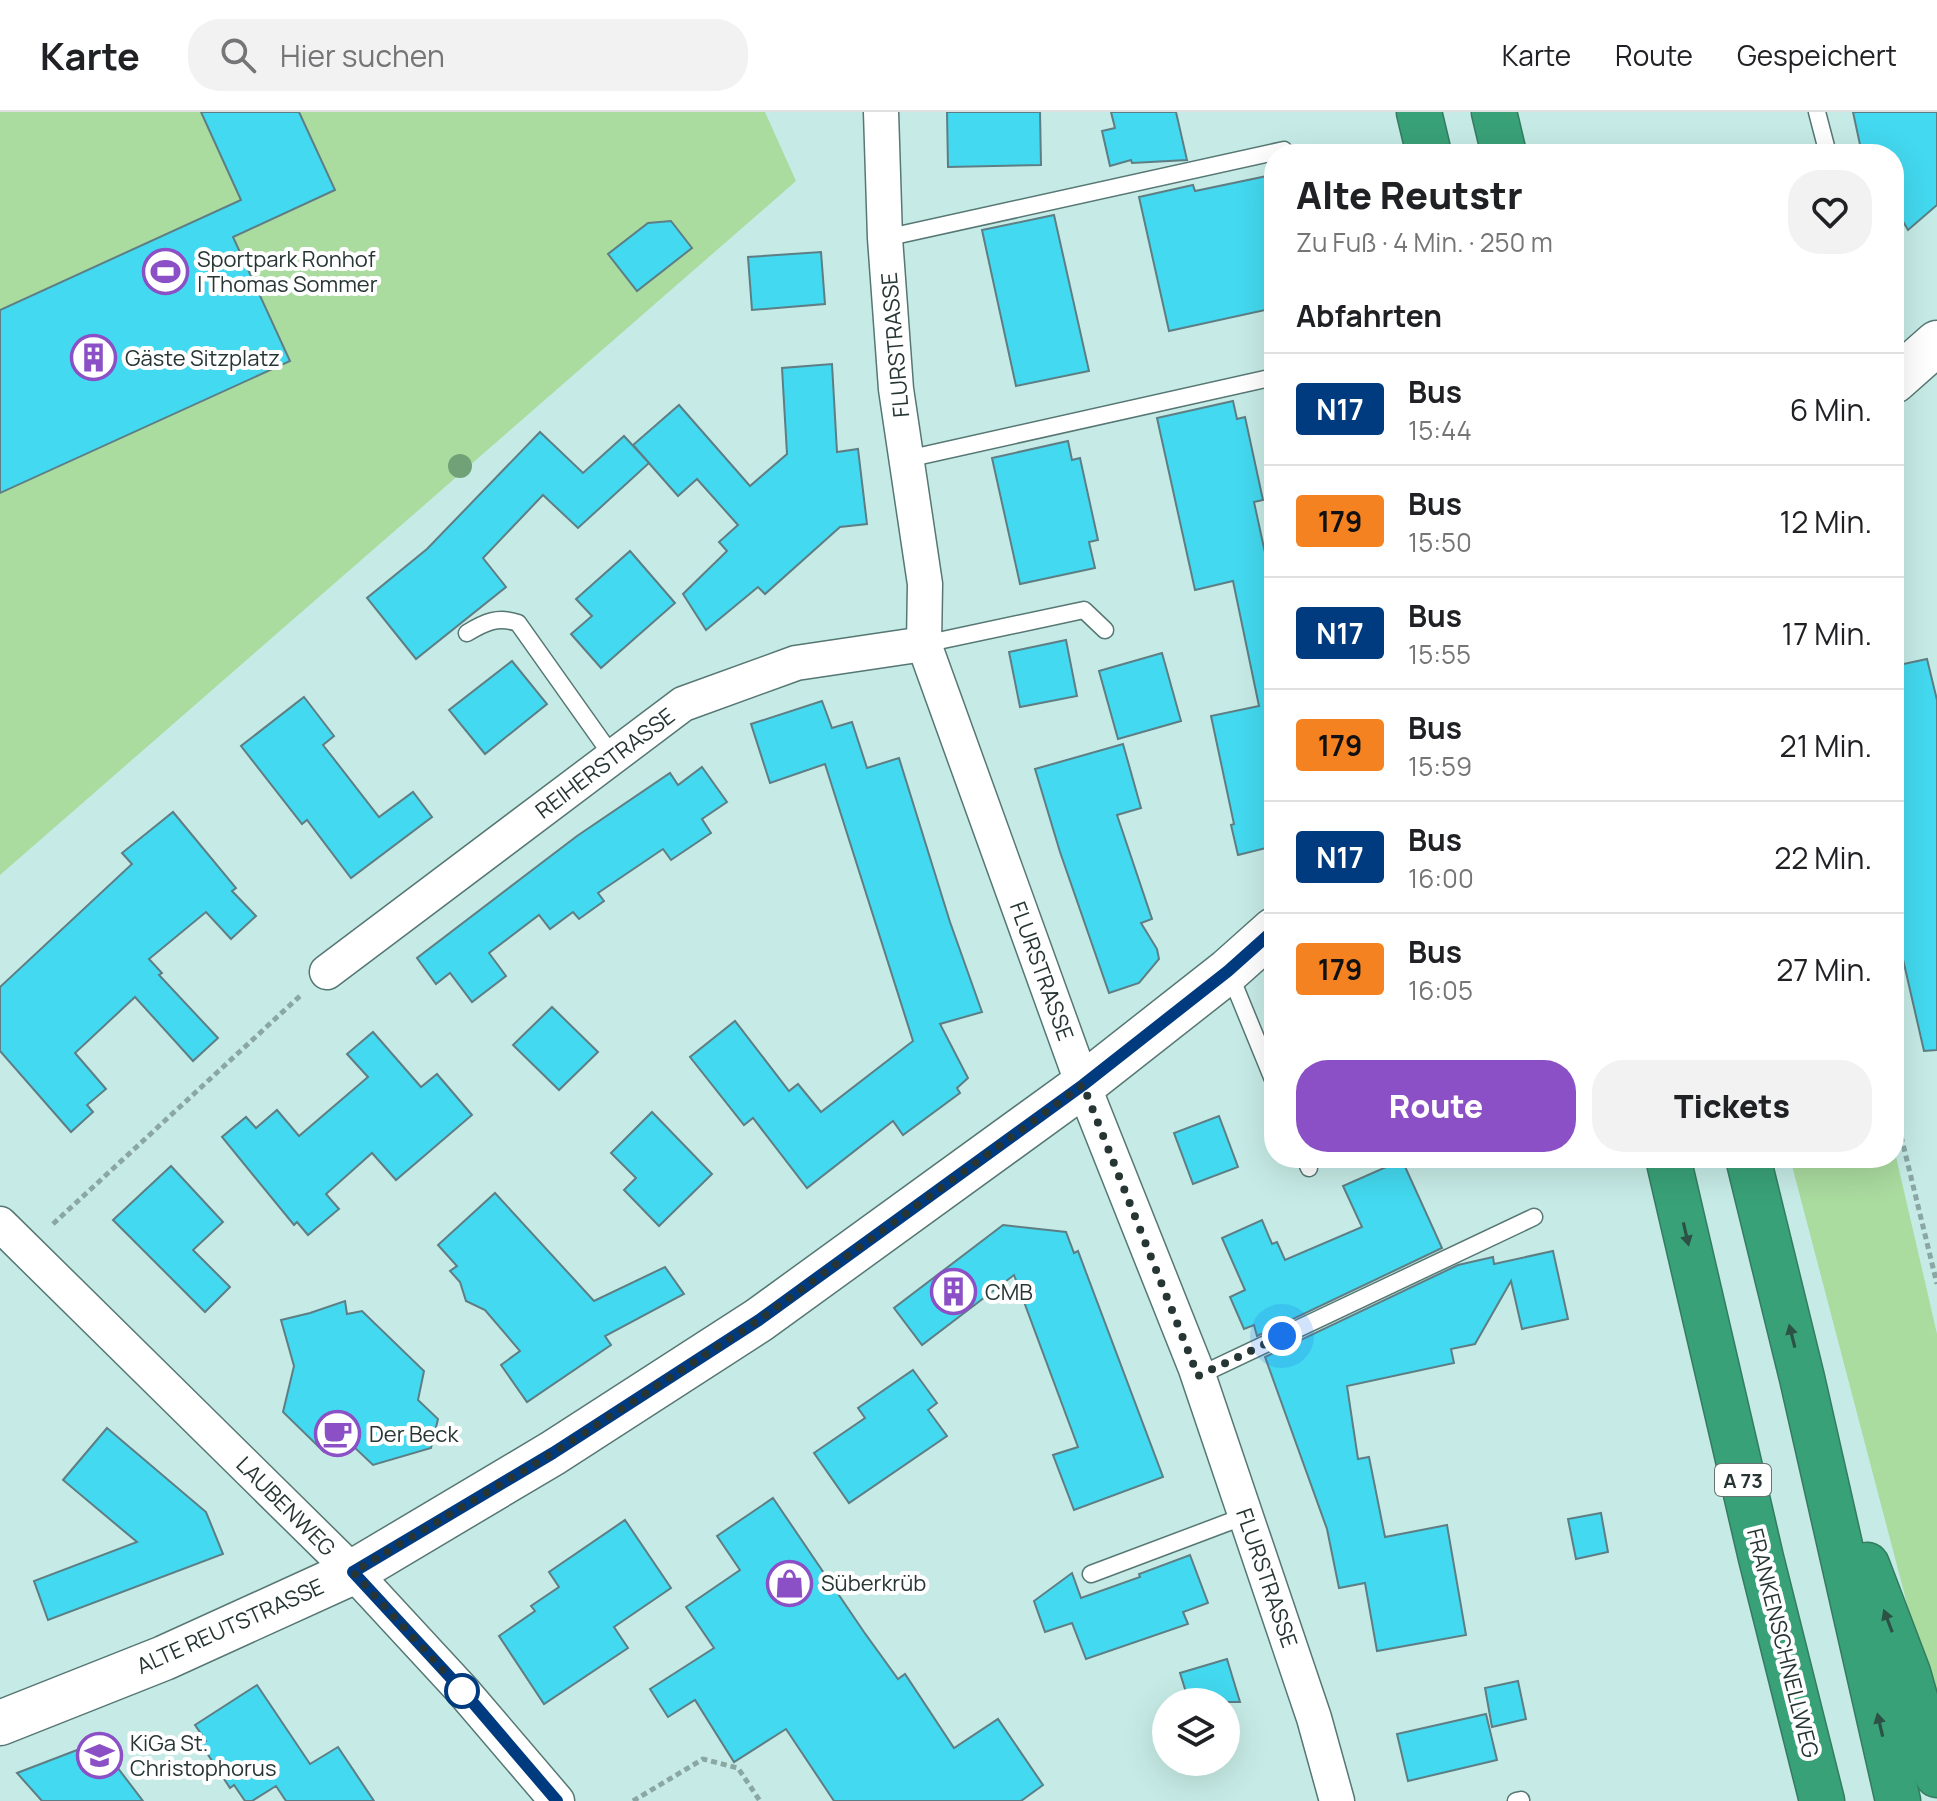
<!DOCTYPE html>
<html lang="de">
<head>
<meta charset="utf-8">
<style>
  body { margin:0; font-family:Manrope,sans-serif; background:#f2f2f2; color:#202124; height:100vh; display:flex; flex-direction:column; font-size:30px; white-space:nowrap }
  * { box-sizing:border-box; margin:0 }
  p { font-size:26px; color:#757577 }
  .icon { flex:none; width:44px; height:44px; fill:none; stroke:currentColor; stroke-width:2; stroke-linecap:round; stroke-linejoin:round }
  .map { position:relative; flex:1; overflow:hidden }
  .drawer { position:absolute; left:1264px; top:32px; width:640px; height:1024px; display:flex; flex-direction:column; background:#fff; border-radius:32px; box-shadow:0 8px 32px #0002 }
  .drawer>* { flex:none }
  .badge { padding:0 16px; border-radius:6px; font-size:28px; line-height:52px }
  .buttons { position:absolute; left:1152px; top:1576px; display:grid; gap:16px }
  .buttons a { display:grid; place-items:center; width:88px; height:88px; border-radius:50%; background:#fff; box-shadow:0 8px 32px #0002; font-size:40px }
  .you { position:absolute; width:40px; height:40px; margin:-20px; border:6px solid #fff; border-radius:50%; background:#1a73e8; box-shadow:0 0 0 12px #1a73e833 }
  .map>.badge { position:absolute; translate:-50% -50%; box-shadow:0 0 0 4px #fff }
  h2 { padding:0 32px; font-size:30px; line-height:72px }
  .round { display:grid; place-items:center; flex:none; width:84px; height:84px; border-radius:32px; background:#f2f2f2 }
  .headline { display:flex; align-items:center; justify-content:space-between; height:136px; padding:0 32px }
  h1 { font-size:38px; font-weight:800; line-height:60px }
  .button { display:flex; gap:16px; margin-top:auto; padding:16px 32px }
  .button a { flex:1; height:92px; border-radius:32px; background:#8b4fc6; color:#fff; font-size:32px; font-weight:800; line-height:92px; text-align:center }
  .button a+a { background:#f2f2f2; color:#202124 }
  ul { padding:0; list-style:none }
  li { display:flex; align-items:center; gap:24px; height:112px; padding:0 32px; border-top:2px solid #e0e0e0 }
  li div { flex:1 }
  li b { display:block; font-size:30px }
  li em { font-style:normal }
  li .badge { min-width:88px; font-weight:700; text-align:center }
  header { display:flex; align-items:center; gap:48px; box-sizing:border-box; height:112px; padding:0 40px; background:#fff; border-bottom:2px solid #e0e0e0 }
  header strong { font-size:38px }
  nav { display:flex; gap:44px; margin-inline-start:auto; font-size:28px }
  .search { width:560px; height:72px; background:#f2f2f2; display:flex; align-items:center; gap:20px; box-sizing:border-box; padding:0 28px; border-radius:32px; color:#757577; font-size:30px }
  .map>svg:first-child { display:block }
  .green { fill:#aadb9f }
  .building { fill:#43d9f0; stroke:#5d7e84; stroke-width:2 }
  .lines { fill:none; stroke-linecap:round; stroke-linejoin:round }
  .service-casing { stroke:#567773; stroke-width:19 }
  .minor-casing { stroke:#567773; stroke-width:37 }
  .secondary-casing { stroke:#567773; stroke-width:47 }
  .motorway-casing { stroke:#337c60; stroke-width:47 }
  .path { stroke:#8aa7a3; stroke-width:5; stroke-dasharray:6 4; stroke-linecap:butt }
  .service { stroke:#fff; stroke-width:16 }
  .minor { stroke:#fff; stroke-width:34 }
  .secondary { stroke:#fff; stroke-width:44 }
  .motorway { stroke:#39a178; stroke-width:44 }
  .tree { fill:#71a277 }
  .oneway { fill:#2c5145 }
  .line-casing { stroke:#fff; stroke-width:18 }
  .line { stroke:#003b80; stroke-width:12 }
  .walk { stroke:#273634; stroke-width:8; stroke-dasharray:0 14.4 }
  .stop-dot { fill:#fff; stroke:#003b80; stroke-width:4 }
  .labels { text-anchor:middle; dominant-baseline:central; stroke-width:8; stroke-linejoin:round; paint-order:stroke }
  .shield { fill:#fff; stroke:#687271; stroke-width:2 }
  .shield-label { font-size:20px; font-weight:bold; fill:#273634 }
  .poi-label { font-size:22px; fill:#273634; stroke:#fff; text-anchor:start }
  .street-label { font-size:22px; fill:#273634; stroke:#fff }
</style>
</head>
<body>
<header>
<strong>Karte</strong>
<div class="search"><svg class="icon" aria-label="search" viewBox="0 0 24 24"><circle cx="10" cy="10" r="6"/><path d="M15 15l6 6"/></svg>Hier suchen</div>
<nav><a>Karte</a><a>Route</a><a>Gespeichert</a></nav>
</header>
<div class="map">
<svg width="1937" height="1689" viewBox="0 0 1937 1689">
  <rect width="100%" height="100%" fill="#c6ebe6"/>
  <g class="green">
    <polygon points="0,0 765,0 796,69 0,763"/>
    <polygon points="1894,1036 1937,1222 1937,1606 1790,1046 1894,1046"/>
  </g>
  <g class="building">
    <polygon points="201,0 299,0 335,78 233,125 290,249 0,381 0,198 241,88"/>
    <polygon points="947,0 1040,0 1041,53 948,55"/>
    <polygon points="1111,0 1176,0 1187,48 1132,51 1131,48 1110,54 1102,19 1115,16"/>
    <polygon points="1853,0 1937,0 1937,93 1908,118 1894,94 1894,42 1862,42"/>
    <polygon points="1267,64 1274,98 1274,196 1169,219 1139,85 1193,73 1195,79"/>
    <polygon points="1054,103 1089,259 1016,274 982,118"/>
    <polygon points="671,109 692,136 637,179 608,142 648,111"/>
    <polygon points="821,140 825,192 752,198 748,145"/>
    <polygon points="832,252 837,340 858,337 867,412 840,415 765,482 758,475 706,518 683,482 727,439 719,430 738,413 697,367 678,384 633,333 679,293 750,374 787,342 782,256"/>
    <polygon points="1233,289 1237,307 1245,305 1263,388 1254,390 1269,459 1274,458 1274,734 1238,743 1231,713 1234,712 1211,604 1259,594 1233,469 1195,478 1157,306"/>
    <polygon points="540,320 583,361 624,324 649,351 578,416 543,383 483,446 506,475 416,547 367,486 427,437"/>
    <polygon points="1068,329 1072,348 1080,346 1098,428 1089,430 1095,456 1020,472 992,346"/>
    <polygon points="630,439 675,491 601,556 571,522 592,504 576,487"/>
    <polygon points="1066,528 1077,584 1020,595 1009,540"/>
    <polygon points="1162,541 1181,609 1118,627 1099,559"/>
    <polygon points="1927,547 1937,588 1937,938 1924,939 1894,808 1894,554"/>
    <polygon points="512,549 547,592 485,642 449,598"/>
    <polygon points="304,585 334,624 323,633 379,705 413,680 432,705 351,766 307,708 302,712 241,634"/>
    <polygon points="822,589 832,616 852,610 867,656 899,646 950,810 982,900 940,912 968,966 957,976 960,981 903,1023 893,1009 807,1076 753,1006 744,1013 690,945 735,909 789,979 798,972 821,1000 913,929 825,652 770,671 751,612"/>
    <polygon points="1123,632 1141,696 1117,703 1152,807 1141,811 1157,837 1159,847 1139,871 1109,881 1060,740 1035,657"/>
    <polygon points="702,655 727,690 702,707 711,721 671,748 663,737 598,781 604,789 579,807 573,800 550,817 539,803 489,841 506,864 472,890 450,861 436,872 417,846 577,724 670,661 678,673"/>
    <polygon points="173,700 236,776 232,779 256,804 231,827 206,800 149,847 162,861 159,863 218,926 193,949 135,885 75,941 106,977 87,993 93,1000 71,1020 0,939 0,875 132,752 122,741"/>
    <polygon points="552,895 598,940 559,978 513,933"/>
    <polygon points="373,920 421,975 437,962 472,1003 396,1068 372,1041 326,1082 339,1097 308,1123 297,1110 294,1113 222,1025 246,1005 256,1016 277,998 299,1024 368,965 347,942"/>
    <polygon points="652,1000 712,1062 659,1114 624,1078 636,1066 611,1041"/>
    <polygon points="1219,1004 1238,1055 1193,1072 1174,1021"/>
    <polygon points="1402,1048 1442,1136 1257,1224 1254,1213 1244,1217 1230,1185 1245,1178 1222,1126 1262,1108 1272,1132 1277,1130 1285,1148 1362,1115 1343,1074"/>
    <polygon points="171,1054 223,1110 193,1138 230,1175 205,1200 113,1108"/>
    <polygon points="495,1081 594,1189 665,1155 684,1182 605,1224 611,1233 527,1290 501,1253 520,1239 485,1198 466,1189 460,1170 450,1159 457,1154 438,1133"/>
    <polygon points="1003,1113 1066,1120 1074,1141 1078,1139 1163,1365 1074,1398 1053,1343 1078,1335 1014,1163 922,1233 894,1196"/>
    <polygon points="1553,1139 1568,1207 1522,1217 1511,1169 1475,1232 1451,1237 1454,1251 1347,1274 1358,1347 1369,1345 1385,1425 1447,1413 1466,1523 1377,1539 1365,1471 1339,1476 1327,1417 1265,1245 1458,1153 1493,1145 1494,1152"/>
    <polygon points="345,1189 347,1202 362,1199 424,1259 418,1288 438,1307 431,1336 373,1353 352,1333 324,1340 283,1300 294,1254 281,1208 310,1201"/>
    <polygon points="913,1258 937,1291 928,1298 947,1324 849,1391 814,1341 865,1306 858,1296"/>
    <polygon points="107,1316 206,1400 223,1442 48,1508 34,1469 137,1430 63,1368"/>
    <polygon points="773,1386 864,1520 898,1567 905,1562 954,1636 998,1607 1043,1673 1021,1689 834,1689 786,1617 734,1650 695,1588 668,1605 650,1577 714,1536 686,1495 740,1458 717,1424"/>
    <polygon points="1601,1401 1608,1440 1576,1447 1568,1407"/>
    <polygon points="625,1408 671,1476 614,1515 628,1536 544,1592 499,1524 535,1499 531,1494 559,1475 549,1460"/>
    <polygon points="1190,1443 1208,1491 1183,1500 1188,1512 1086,1547 1072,1511 1045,1520 1034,1489 1072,1461 1081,1486 1140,1465 1139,1462"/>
    <polygon points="1227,1547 1240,1590 1189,1590 1180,1561"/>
    <polygon points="1518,1569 1526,1607 1492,1615 1485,1576"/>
    <polygon points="257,1573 310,1652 338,1635 374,1689 286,1689 276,1674 252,1689 245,1689 234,1673 230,1676 201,1632 206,1629 195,1613"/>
    <polygon points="1486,1602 1497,1648 1408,1669 1397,1622"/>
    <polygon points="98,1630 143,1689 42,1689 17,1661"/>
  </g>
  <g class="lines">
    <defs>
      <g id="service">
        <polyline points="1817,0 1828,42"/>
        <polyline points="885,126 1284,38 1285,42"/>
        <polyline points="907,347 1274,265"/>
        <path d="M467,521C485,510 498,504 518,511L613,645"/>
        <polyline points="924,532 1084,498 1105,518"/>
        <polyline points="1229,860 1274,970"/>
        <polyline points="1305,1046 1309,1056"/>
        <polyline points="1198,1264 1534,1105"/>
        <polyline points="1091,1462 1245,1404"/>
        <polyline points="1516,1689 1521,1688"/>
      </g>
      <g id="minor">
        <polyline points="881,0 885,126 896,277 925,472 924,532 1083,973 1196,1257 1314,1606 1337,1689"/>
        <polyline points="327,860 683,592 796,551 924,532"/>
        <polyline points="0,1112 353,1460 463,1579 557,1689"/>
      </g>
      <g id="secondary">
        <polyline points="1894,269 1937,231"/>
        <polyline points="0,1611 164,1546 353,1460 553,1341 759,1208 1083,973 1228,859 1274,818"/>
      </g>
      <g id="motorway">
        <polyline points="1419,0 1429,42"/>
        <polyline points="1494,0 1504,42"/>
        <polyline points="1668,1046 1761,1446 1822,1689"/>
        <polyline points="1748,1046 1802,1266 1898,1689"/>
        <polyline points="1867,1453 1908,1561 1937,1663"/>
      </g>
    </defs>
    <use href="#service" class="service-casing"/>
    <use href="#minor" class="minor-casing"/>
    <use href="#secondary" class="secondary-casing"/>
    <use href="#motorway" class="motorway-casing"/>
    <g class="path">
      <polyline points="1894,995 1937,1172"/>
      <polyline points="53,1112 301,883"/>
      <polyline points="633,1689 703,1647 738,1656 760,1689"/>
    </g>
    <use href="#service" class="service"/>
    <use href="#minor" class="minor"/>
    <use href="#secondary" class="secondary"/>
    <use href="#motorway" class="motorway"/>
  </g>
  <circle class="tree" cx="460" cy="354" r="12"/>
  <defs><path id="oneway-solid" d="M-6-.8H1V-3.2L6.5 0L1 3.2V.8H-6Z" transform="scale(2)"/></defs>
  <g class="oneway">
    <use href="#oneway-solid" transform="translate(1686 1122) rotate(77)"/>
    <use href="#oneway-solid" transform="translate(1792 1224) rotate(-104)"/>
    <use href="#oneway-solid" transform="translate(1888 1509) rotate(-111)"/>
    <use href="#oneway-solid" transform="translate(1880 1613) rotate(-103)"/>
  </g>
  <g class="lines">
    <defs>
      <polyline id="line" points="557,1689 463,1579 353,1460 553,1341 759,1208 1083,973 1228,859 1274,818"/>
    </defs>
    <use href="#line" class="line-casing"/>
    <use href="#line" class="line"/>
    <polyline class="walk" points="462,1579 353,1460 553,1341 759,1208 1083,973 1198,1264 1282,1224"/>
  </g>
  <defs>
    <symbol id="stadium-ring" viewBox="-11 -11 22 22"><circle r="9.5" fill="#fff" stroke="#8b4fc6" stroke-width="1.5"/><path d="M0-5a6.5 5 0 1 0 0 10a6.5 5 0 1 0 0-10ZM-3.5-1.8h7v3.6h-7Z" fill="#8b4fc6"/></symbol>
    <symbol id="building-ring" viewBox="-11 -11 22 22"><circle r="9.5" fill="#fff" stroke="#8b4fc6" stroke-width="1.5"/><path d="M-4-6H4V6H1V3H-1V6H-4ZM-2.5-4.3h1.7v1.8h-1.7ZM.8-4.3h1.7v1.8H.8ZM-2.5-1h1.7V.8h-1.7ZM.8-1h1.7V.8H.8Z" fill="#8b4fc6"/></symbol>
    <symbol id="cafe-ring" viewBox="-11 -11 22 22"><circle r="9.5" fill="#fff" stroke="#8b4fc6" stroke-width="1.5"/><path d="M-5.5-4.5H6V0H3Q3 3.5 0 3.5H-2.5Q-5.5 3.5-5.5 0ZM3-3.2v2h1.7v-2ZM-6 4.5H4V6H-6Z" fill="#8b4fc6"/></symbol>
    <symbol id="shop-ring" viewBox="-11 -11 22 22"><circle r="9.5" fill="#fff" stroke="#8b4fc6" stroke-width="1.5"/><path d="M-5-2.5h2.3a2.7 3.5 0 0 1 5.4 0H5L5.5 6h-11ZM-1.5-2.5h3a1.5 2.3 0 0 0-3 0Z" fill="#8b4fc6"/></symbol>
    <symbol id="school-ring" viewBox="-11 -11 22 22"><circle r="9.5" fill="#fff" stroke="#8b4fc6" stroke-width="1.5"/><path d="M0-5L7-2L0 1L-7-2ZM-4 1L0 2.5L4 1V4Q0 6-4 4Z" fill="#8b4fc6"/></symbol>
  </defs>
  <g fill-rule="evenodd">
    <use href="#stadium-ring" x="140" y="134" width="51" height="51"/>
    <use href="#building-ring" x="68" y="220" width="51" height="51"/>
    <use href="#building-ring" x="928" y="1154" width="51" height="51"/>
    <use href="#cafe-ring" x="312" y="1296" width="51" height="51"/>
    <use href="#shop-ring" x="764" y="1446" width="51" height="51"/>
    <use href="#school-ring" x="74" y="1618" width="51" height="51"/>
  </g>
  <circle class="stop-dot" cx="462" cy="1579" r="16"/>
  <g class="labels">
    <rect class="shield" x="1715" y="1352" width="56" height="32" rx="6"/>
    <g class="shield-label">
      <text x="1743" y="1368">A 73</text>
    </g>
    <g class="poi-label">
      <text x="197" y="147">Sportpark Ronhof<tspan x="197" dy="25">| Thomas Sommer</tspan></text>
      <text x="125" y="246">Gäste Sitzplatz</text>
      <text x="985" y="1180">CMB</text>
      <text x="369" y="1322">Der Beck</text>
      <text x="821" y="1471">Süberkrüb</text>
      <text x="130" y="1631">KiGa St.<tspan x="130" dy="25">Christophorus</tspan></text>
    </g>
    <g class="street-label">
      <text transform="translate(895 233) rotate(-95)">FLURSTRASSE</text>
      <text transform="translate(605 651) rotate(-37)">REIHERSTRASSE</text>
      <text transform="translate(1042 859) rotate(70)">FLURSTRASSE</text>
      <text transform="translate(286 1394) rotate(45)">LAUBENWEG</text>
      <text transform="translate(1267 1466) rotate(71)">FLURSTRASSE</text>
      <text transform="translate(230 1514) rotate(-24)">ALTE REUTSTRASSE</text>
      <text transform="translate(1783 1531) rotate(76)">FRANKENSCHNELLWEG</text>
    </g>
  </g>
</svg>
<div class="buttons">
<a><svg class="icon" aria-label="layers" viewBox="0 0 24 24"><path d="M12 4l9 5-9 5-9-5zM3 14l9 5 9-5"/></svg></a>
</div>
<div class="you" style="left:1282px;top:1224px"></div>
<section class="drawer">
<div class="headline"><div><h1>Alte Reutstr</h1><p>Zu Fuß · 4 Min. · 250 m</p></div><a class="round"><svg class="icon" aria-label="heart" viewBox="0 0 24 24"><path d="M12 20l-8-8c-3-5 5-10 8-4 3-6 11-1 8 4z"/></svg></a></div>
<h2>Abfahrten</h2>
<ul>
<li><span class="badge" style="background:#003b80;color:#fff">N17</span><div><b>Bus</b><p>15:44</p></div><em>6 Min.</em></li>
<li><span class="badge" style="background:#f58220;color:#111">179</span><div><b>Bus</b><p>15:50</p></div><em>12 Min.</em></li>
<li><span class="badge" style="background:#003b80;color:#fff">N17</span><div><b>Bus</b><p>15:55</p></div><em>17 Min.</em></li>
<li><span class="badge" style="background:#f58220;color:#111">179</span><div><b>Bus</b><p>15:59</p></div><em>21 Min.</em></li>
<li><span class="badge" style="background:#003b80;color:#fff">N17</span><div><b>Bus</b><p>16:00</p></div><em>22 Min.</em></li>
<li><span class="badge" style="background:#f58220;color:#111">179</span><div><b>Bus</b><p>16:05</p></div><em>27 Min.</em></li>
</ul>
<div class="button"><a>Route</a><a>Tickets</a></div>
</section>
</div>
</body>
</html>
